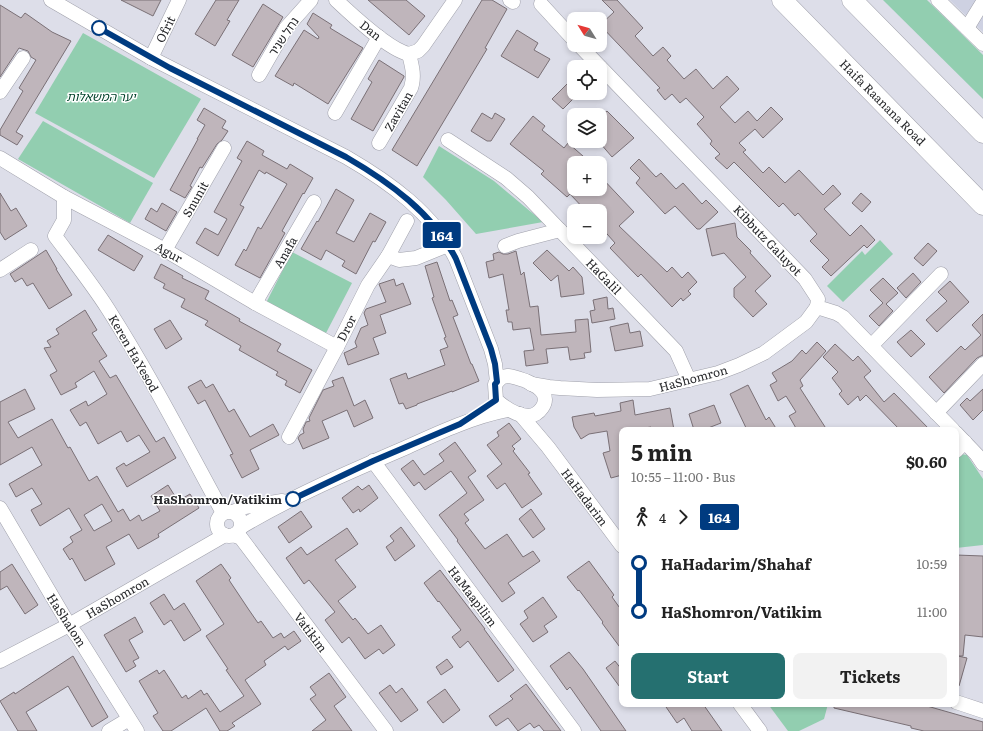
<!DOCTYPE html>
<html lang="en">
<head>
<meta charset="utf-8">
<style>
  body { margin:0; font-family:Literata,"Noto Sans Hebrew",serif; background:#f2f2f2; color:#222; height:100vh; display:flex; flex-direction:column; font-size:15px; white-space:nowrap }
  * { box-sizing:border-box; margin:0 }
  p { font-size:13px; color:#767676 }
  .icon { flex:none; width:22px; height:22px; fill:none; stroke:currentColor; stroke-width:2; stroke-linecap:round; stroke-linejoin:round }
  .map { position:relative; flex:1; overflow:hidden }
  .drawer { position:absolute; left:619px; top:427px; width:340px; height:280px; display:flex; flex-direction:column; background:#fff; border-radius:8px; box-shadow:0 2px 6px #0003 }
  .drawer>* { flex:none }
  .badge { padding:0 8px; border-radius:3px; font-size:14px; line-height:26px }
  .needle { width:26px; rotate:307deg }
  .tools { position:absolute; left:567px; top:12px; display:grid; gap:8px }
  .tools a { display:grid; place-items:center; width:40px; height:40px; border-radius:8px; background:#fff; box-shadow:0 2px 6px #0003; font-size:20px }
  .map>.badge { position:absolute; translate:-50% -50%; box-shadow:0 0 0 2px #fff }
  .legs { display:flex; align-items:center; gap:6px; height:44px; padding:0 12px; font-size:13px }
  .legs p { margin-inline-start:auto }
  .head { display:flex; align-items:center; justify-content:space-between; height:68px; padding:0 12px }
  h1 { font-size:22px; font-weight:700; line-height:30px }
  .primary-button { display:flex; gap:8px; margin-top:auto; padding:8px 12px }
  .primary-button a { flex:1; height:46px; border-radius:8px; background:#257070; color:#fff; font-size:16px; font-weight:700; line-height:46px; text-align:center }
  .primary-button a+a { background:#f2f2f2; color:#222 }
  ul { padding:0 12px; list-style:none }
  li { display:flex; align-items:center; gap:14px; height:48px; font-size:15px }
  li i { display:grid; place-items:center; width:6px; height:100%; margin:0 5px; background:currentColor }
  li i::after { content:''; width:10px; height:10px; margin:-5px; border:3px solid; border-radius:50%; background:#fff }
  li p { margin-inline-start:auto }
  li:first-child i { background:linear-gradient(#0000 50%,currentColor 0) }
  li:last-child i { background:linear-gradient(currentColor 50%,#0000 0) }
  .map>svg:first-child { display:block }
  .built { fill:#ced1e2 }
  .green { fill:#92ceb0 }
  .building { fill:#bfb5bb; stroke:#7a7076; fill-rule:evenodd }
  .lines { fill:none; stroke-linecap:round; stroke-linejoin:round }
  .minor-casing { stroke:#a0a1ab; stroke-width:15 }
  .highway-casing { stroke:#a0a1ab; stroke-width:21 }
  .minor { stroke:#fff; stroke-width:14 }
  .highway { stroke:#fff; stroke-width:20 }
  .line-1-casing { stroke:#fff; stroke-width:9 }
  .line-1 { stroke:#003b80; stroke-width:6 }
  .stop-1-dot { fill:#fff; stroke:#003b80; stroke-width:2 }
  .labels { text-anchor:middle; dominant-baseline:central; stroke-width:3; stroke-linejoin:round; paint-order:stroke }
  .street-label { font-size:12px; fill:#27282b; stroke:#fff }
  .park-label { font-size:12px; font-style:italic; fill:#02432b; stroke:#fff }
  .stop-label { font-size:12px; font-weight:bold; fill:#27282b; stroke:#fff; text-anchor:end }
</style>
</head>
<body>
<div class="map">
<svg width="983" height="731" viewBox="0 0 983 731">
  <rect width="100%" height="100%" fill="#dddee9"/>
  <polygon class="built" points="950,0 983,0 983,32"/>
  <g class="green">
    <polygon points="883,0 927,0 983,55 983,99"/>
    <polygon points="83,33 201,99 154,178 35,113"/>
    <polygon points="43,121 153,183 130,223 18,159"/>
    <polygon points="439,146 494,181 543,222 476,234 446,200 423,177"/>
    <polygon points="880,240 893,254 843,302 827,286 862,251 865,255"/>
    <polygon points="292,252 352,283 325,335 266,303"/>
    <polygon points="961,454 967,455 983,479 983,545 956,548 956,457"/>
    <polygon points="768,704 828,704 824,719 799,731 788,731"/>
  </g>
  <g class="building">
    <polygon points="121,0 161,0 153,16"/>
    <polygon points="216,0 239,0 227,20 230,21 215,46 195,34"/>
    <polygon points="368,0 406,0 425,16 409,35"/>
    <polygon points="482,0 492,0 507,9 485,48 487,49 417,166 392,150"/>
    <polygon points="602,0 617,0 643,28 635,36 653,56 663,47 671,56 667,60 684,79 696,69 713,89 727,76 739,89 720,107 735,123 748,111 757,121 771,107 783,119 763,138 755,129 739,143 746,150 743,152 763,173 769,167 785,183 799,170 823,195 833,185 841,194 824,209 850,236 861,225 875,240 867,248 864,245 831,276 822,267 829,260 810,241 817,234 798,213 795,216 783,203 779,207 734,162 727,169 715,158 720,154 710,144 712,141 697,124 704,117 686,98 680,103 672,94 665,100 657,90 660,88 600,25 614,12"/>
    <polygon points="263,4 283,17 253,67 232,55"/>
    <polygon points="0,5 21,18 25,13 52,32 71,41 16,132 23,136 17,145 0,135 0,130 23,91 19,88 36,60 31,57 28,51 19,48 0,77"/>
    <polygon points="313,13 332,25 330,28 363,48 328,104 294,83 293,86 275,76 304,30 318,39 319,37 307,24"/>
    <polygon points="517,30 538,43 534,50 550,59 538,78 501,56"/>
    <polygon points="379,60 404,76 404,77 373,131 351,119 372,82 368,79"/>
    <polygon points="574,77 574,98 563,109 552,99"/>
    <polygon points="204,108 226,121 222,128 228,131 222,140 217,144 202,168 200,167 190,186 192,187 185,198 170,190 198,139 197,139 205,125 197,120"/>
    <polygon points="607,111 634,138 612,157 600,143 600,117"/>
    <polygon points="482,113 492,119 495,113 505,119 491,141 487,141 471,131"/>
    <polygon points="533,116 545,126 542,130 564,148 568,143 591,163 574,163 574,189 600,189 600,176 634,212 619,226 667,272 672,267 682,278 688,272 697,282 688,291 691,294 683,301 681,298 672,307 641,274 638,277 610,248 615,243 600,226 600,211 586,211 570,194 567,197 541,174 544,171 510,144"/>
    <polygon points="247,141 264,151 262,155 287,169 290,164 313,178 304,194 303,193 282,231 285,233 260,278 235,265 244,249 246,251 258,227 261,229 287,184 266,172 265,174 259,170 240,205 244,207 218,256 196,243 205,228 218,235 227,219 214,212 242,161 237,158"/>
    <polygon points="639,159 656,177 661,173 676,189 683,183 702,204 706,200 718,212 700,229 697,229 675,206 665,214 636,183 640,178 630,168"/>
    <polygon points="336,189 354,200 336,233 354,242 370,213 386,222 375,242 373,241 356,274 342,266 345,261 326,250 321,260 301,249 317,221 318,222"/>
    <polygon points="0,193 11,211 16,208 27,226 5,240 0,232"/>
    <polygon points="861,193 871,202 862,212 852,203"/>
    <polygon points="162,203 177,212 166,231 145,219 151,208 157,212"/>
    <polygon points="735,223 737,237 751,251 750,253 771,276 755,291 767,304 753,317 734,297 734,288 746,277 724,253 712,256 706,229"/>
    <polygon points="108,235 143,256 134,271 98,250"/>
    <polygon points="928,243 937,251 923,266 914,258"/>
    <polygon points="46,250 57,269 56,269 72,295 49,309 33,283 27,286 22,278 15,282 10,274"/>
    <polygon points="547,250 569,271 573,267 582,277 584,294 561,297 558,275 551,281 533,263"/>
    <polygon points="516,251 521,275 524,272 530,307 538,306 541,335 576,332 575,320 588,319 591,352 584,353 585,358 570,360 568,347 546,349 548,363 526,366 524,351 534,350 530,328 513,330 512,322 508,322 506,310 509,310 503,274 489,278 486,262 494,260 493,254 499,252 503,254 508,254"/>
    <polygon points="437,262 450,301 452,300 458,315 453,317 471,364 472,364 479,381 452,392 452,391 417,404 417,405 406,409 403,403 399,404 390,379 406,373 408,379 445,365 440,350 448,347 444,338 446,337 432,298 434,297 425,266"/>
    <polygon points="161,264 183,276 182,278 209,291 205,299 240,319 239,321 281,344 277,351 312,370 300,393 285,385 287,381 276,375 278,372 239,350 241,346 205,325 208,321 181,307 185,299 163,288 165,284 154,278"/>
    <polygon points="913,273 921,282 906,298 897,288"/>
    <polygon points="883,278 898,293 886,304 893,311 879,326 869,316 883,303 870,290"/>
    <polygon points="394,279 396,286 403,283 411,304 380,315 386,333 373,338 379,354 348,365 344,353 357,347 355,342 361,328 368,325 364,313 366,309 386,302 379,284"/>
    <polygon points="950,281 969,302 937,332 926,320 947,301 938,292"/>
    <polygon points="607,297 608,309 613,308 615,319 592,323 590,311 595,310 593,300"/>
    <polygon points="85,310 97,330 92,333 107,356 99,361 110,378 116,375 156,442 164,437 176,458 127,487 116,468 124,463 126,466 150,452 139,435 127,442 121,431 98,444 86,422 80,426 70,410 86,401 88,406 107,394 94,371 75,383 77,387 61,395 50,375 57,371 44,348 51,347 47,341 59,334 56,329"/>
    <polygon points="983,314 983,355 977,358 944,393 929,377 961,346 965,350 981,335 972,325"/>
    <polygon points="170,320 182,339 166,349 154,329"/>
    <polygon points="628,323 630,333 640,331 643,346 615,351 610,327"/>
    <polygon points="911,330 925,344 911,357 897,342"/>
    <polygon points="817,342 826,351 800,380 803,386 800,388 827,430 797,430 789,416 796,412 786,396 778,401 770,385 777,381 772,373 792,361 802,350 806,354"/>
    <polygon points="835,344 853,361 858,356 871,371 864,377 884,402 894,393 930,430 900,430 866,395 860,401 858,396 848,405 839,394 842,391 832,378 838,372 823,357"/>
    <polygon points="343,377 354,406 365,400 373,418 354,427 347,410 322,421 329,438 303,449 298,438 300,435 304,433 303,429 306,422 310,421 309,418 323,390 334,386 332,381"/>
    <polygon points="201,380 206,388 213,384 229,412 234,409 250,437 273,424 279,435 250,450 259,469 242,478 230,455 233,454 205,400 198,404 188,387"/>
    <polygon points="748,385 766,420 769,417 777,430 747,430 730,394"/>
    <path d="M25,389L35,409L8,422L18,438L52,419L68,448L70,447L89,481L97,476L118,512L123,509L130,521L139,515L142,521L160,511L151,496L168,485L178,501L190,494L199,508L158,534L159,537L138,549L129,534L106,547L115,564L85,581L72,558L70,560L63,549L73,542L70,537L82,530L69,508L40,526L31,510L42,504L32,488L16,497L9,484L42,465L32,447L0,465V402ZM102,504L112,521L94,531L84,515Z"/>
    <polygon points="983,389 983,410 973,420 960,405 967,398 970,401"/>
    <polygon points="633,400 635,415 670,408 674,430 651,430 651,427 631,430 622,430 622,475 611,478 603,453 610,451 607,431 589,434 581,439 574,427 572,417 594,413 595,416 621,411 620,403"/>
    <polygon points="714,405 721,423 703,430 694,430 689,414"/>
    <polygon points="509,423 521,439 512,446 515,449 513,451 530,473 528,474 542,494 522,508 505,483 497,489 487,476 502,464 487,445 499,436 497,432"/>
    <polygon points="455,442 476,471 468,477 484,500 464,514 469,520 465,523 485,549 507,534 523,557 533,551 540,561 508,583 515,593 502,602 457,541 458,540 439,515 467,493 451,471 425,490 419,482 414,486 401,469 413,460 424,475 444,461 439,454"/>
    <polygon points="369,485 378,498 360,512 359,509 353,513 342,498 358,486 362,490"/>
    <polygon points="531,509 545,529 533,538 519,519"/>
    <polygon points="301,511 312,527 289,543 278,527"/>
    <polygon points="401,527 415,546 395,561 386,547 394,541 390,536"/>
    <polygon points="347,528 358,544 335,560 356,587 338,601 353,620 355,618 368,634 381,625 395,645 383,654 379,649 365,659 349,637 342,643 325,620 335,612 309,580 304,584 286,558 301,547 307,555"/>
    <polygon points="956,555 983,556 983,637 965,635 963,656 958,656 967,658 959,686 956,685"/>
    <polygon points="589,561 614,595 612,597 622,611 622,650 602,623 603,622 579,590 578,591 567,577"/>
    <polygon points="12,564 38,605 25,614 7,586 0,590 0,572"/>
    <polygon points="221,564 231,578 229,580 249,610 258,623 261,621 273,638 281,633 284,638 294,631 301,641 288,650 285,646 264,661 266,665 245,680 261,704 232,723 235,726 227,731 220,731 206,708 171,731 163,731 153,716 158,713 139,681 157,670 159,674 164,670 182,698 186,695 188,699 201,690 204,695 207,693 220,712 244,696 226,670 228,669 206,636 224,624 196,581"/>
    <polygon points="440,570 485,629 484,629 514,670 498,682 468,641 460,648 452,637 461,630 439,601 438,602 424,583"/>
    <polygon points="164,594 174,610 184,603 201,630 184,641 171,620 164,625 150,603"/>
    <polygon points="543,597 557,617 544,626 548,632 533,642 520,624 528,618 524,611"/>
    <polygon points="135,617 143,632 129,640 139,658 133,661 136,666 126,672 104,635"/>
    <polygon points="569,652 583,669 626,731 601,731 570,687 567,690 550,666"/>
    <polygon points="73,656 108,717 92,727 68,686 26,712 37,731 18,731 0,701 14,692 15,694"/>
    <polygon points="447,659 453,667 441,675 436,667"/>
    <polygon points="615,661 622,670 622,690 606,668"/>
    <polygon points="329,673 346,697 334,706 352,731 312,731 326,720 310,699 316,695 310,687"/>
    <polygon points="526,684 561,731 544,731 539,725 534,728 530,723 518,731 508,718 496,726 489,716 513,699 510,696"/>
    <polygon points="390,685 396,693 402,688 418,710 401,722 379,693"/>
    <polygon points="445,689 460,710 443,723 427,702"/>
    <polygon points="664,704 703,704 722,731 692,731 684,718 677,723"/>
    <polygon points="834,704 920,704 983,722 983,731 924,731 911,728 911,726 834,708"/>
  </g>
  <g class="lines">
    <defs>
      <g id="minor">
        <path d="M51,0L151,58L346,157C389,182 433,213 456,259L491,349L495,364L497,382"/>
        <path d="M336,0C352,15 389,50 409,54"/>
        <polyline points="510,0 513,2"/>
        <polyline points="938,0 983,44"/>
        <polyline points="541,4 574,40"/>
        <polyline points="967,28 983,2"/>
        <polyline points="579,45 805,279 818,299 817,307 836,313 843,317 953,430"/>
        <polyline points="409,54 418,51 423,46 455,0"/>
        <polyline points="151,58 179,0"/>
        <polyline points="259,75 286,28 311,0"/>
        <polyline points="0,92 23,58"/>
        <polyline points="335,113 379,37"/>
        <polyline points="448,140 506,178 528,197 676,351 689,380"/>
        <path d="M379,143L411,88C415,76 412,66 409,54"/>
        <polyline points="0,158 64,197 165,250 255,303 337,347"/>
        <path d="M64,197V220L55,236C73,260 92,284 108,309C150,375 186,445 223,513"/>
        <polyline points="505,246 518,241 560,230"/>
        <polyline points="165,250 224,148"/>
        <polyline points="388,256 399,260 416,258 448,245"/>
        <polyline points="0,270 31,250"/>
        <polyline points="255,303 314,202"/>
        <polyline points="871,346 941,274"/>
        <path d="M508,376C515,377 520,379 526,381C532,384 540,387 543,393C549,403 539,415 529,416C517,416 504,407 496,400L495,384L502,377Z"/>
        <polyline points="531,384 549,387 560,388 597,390 650,389 718,373 739,365 764,353 806,322 817,307"/>
        <polyline points="936,413 983,364"/>
        <polyline points="520,414 548,447 622,546"/>
        <polyline points="956,433 977,455 983,464"/>
        <polyline points="289,437 337,347 368,285 388,256 407,221"/>
        <polyline points="956,451 965,442"/>
        <polyline points="373,461 574,731"/>
        <polyline points="0,508 69,625 78,637 137,731"/>
        <circle cx="229" cy="524" r="12"/>
        <polyline points="233,512 245,507 282,501"/>
        <path d="M241,527C293,496 349,472 405,448C438,433 472,417 508,410"/>
        <polyline points="234,535 241,538 386,731"/>
        <polyline points="0,661 69,625 225,535"/>
        <polyline points="956,702 983,711"/>
        <polyline points="740,704 760,731"/>
        <polyline points="109,731 129,719"/>
      </g>
      <g id="highway">
        <polyline points="782,0 983,205"/>
        <polyline points="852,0 983,133"/>
      </g>
    </defs>
    <use href="#minor" class="minor-casing"/>
    <use href="#highway" class="highway-casing"/>
    <use href="#minor" class="minor"/>
    <use href="#highway" class="highway"/>
  </g>
  <g class="lines">
    <defs>
      <path id="line-1" d="M99,28L170,68L346,157C389,182 433,213 456,259L491,349L495,364L497,382L495,384L496,400L460,424L373,461L293,499"/>
    </defs>
    <use href="#line-1" class="line-1-casing"/>
    <use href="#line-1" class="line-1"/>
  </g>
  <g class="stop-1-dot">
    <circle cx="99" cy="28" r="7"/>
    <circle cx="293" cy="499" r="7"/>
  </g>
  <g class="labels">
    <g class="street-label">
      <text transform="translate(165 29) rotate(-64)">Ofrit</text>
      <text transform="translate(371 30) rotate(39)">Dan</text>
      <text transform="translate(283 36) rotate(-56)">נחל שניר</text>
      <text transform="translate(883 102) rotate(45)">Haifa Raanana Road</text>
      <text transform="translate(398 111) rotate(-60)">Zavitan</text>
      <text transform="translate(195 199) rotate(-60)">Snunit</text>
      <text transform="translate(768 240) rotate(46)">Kibbutz Galuyot</text>
      <text transform="translate(169 252) rotate(29)">Agur</text>
      <text transform="translate(285 252) rotate(-60)">Anafa</text>
      <text transform="translate(604 276) rotate(46)">HaGalil</text>
      <text transform="translate(346 328) rotate(-63)">Dror</text>
      <text transform="translate(134 353) rotate(60)">Keren HaYesod</text>
      <text transform="translate(693 378) rotate(-15)">HaShomron</text>
      <text transform="translate(585 497) rotate(53)">HaHadarim</text>
      <text transform="translate(473 596) rotate(53)">HaMaapilim</text>
      <text transform="translate(117 597) rotate(-30)">HaShomron</text>
      <text transform="translate(67 620) rotate(57)">HaShalom</text>
      <text transform="translate(311 632) rotate(53)">Vatikim</text>
    </g>
    <g class="park-label">
      <text x="101" y="96">יער המשאלות</text>
    </g>
    <g class="stop-label">
      <text x="282" y="499">HaShomron/Vatikim</text>
    </g>
  </g>
</svg>
<div class="tools">
<a><svg class="needle" viewBox="-14 -14 28 28"><path d="M0-13l5 13h-10z" fill="#e53935"/><path d="M0 13l5-13h-10z" fill="#767676"/></svg></a>
<a><svg class="icon" aria-label="locate" viewBox="0 0 24 24"><circle cx="12" cy="12" r="6"/><path d="M12 2v4M12 18v4M2 12h4M18 12h4"/></svg></a>
<a><svg class="icon" aria-label="layers" viewBox="0 0 24 24"><path d="M12 4l9 5-9 5-9-5zM3 14l9 5 9-5"/></svg></a>
<a>+</a>
<a>−</a>
</div>
<b class="badge" style="left:442px;top:235px;background:#003b80;color:#fff">164</b>
<section class="drawer">
<div class="head"><div><h1>5 min</h1><p>10:55 – 11:00 · Bus</p></div><b>$0.60</b></div>
<div class="legs"><svg class="icon" aria-label="walk" viewBox="0 0 24 24"><circle cx="13" cy="4" r="2"/><path d="M13 8l-2 6 4 7M11 14l-3 7M7 12l3-4h3l4 4"/></svg>4<svg class="icon" aria-label="forward" viewBox="0 0 24 24"><path d="M9 5l7 7-7 7"/></svg><b class="badge" style="background:#003b80;color:#fff">164</b></div>
<ul>
<li><i style="color:#003b80"></i><b>HaHadarim/Shahaf</b><p>10:59</p></li>
<li><i style="color:#003b80"></i><b>HaShomron/Vatikim</b><p>11:00</p></li>
</ul>
<div class="primary-button"><a>Start</a><a>Tickets</a></div>
</section>
</div>
</body>
</html>
